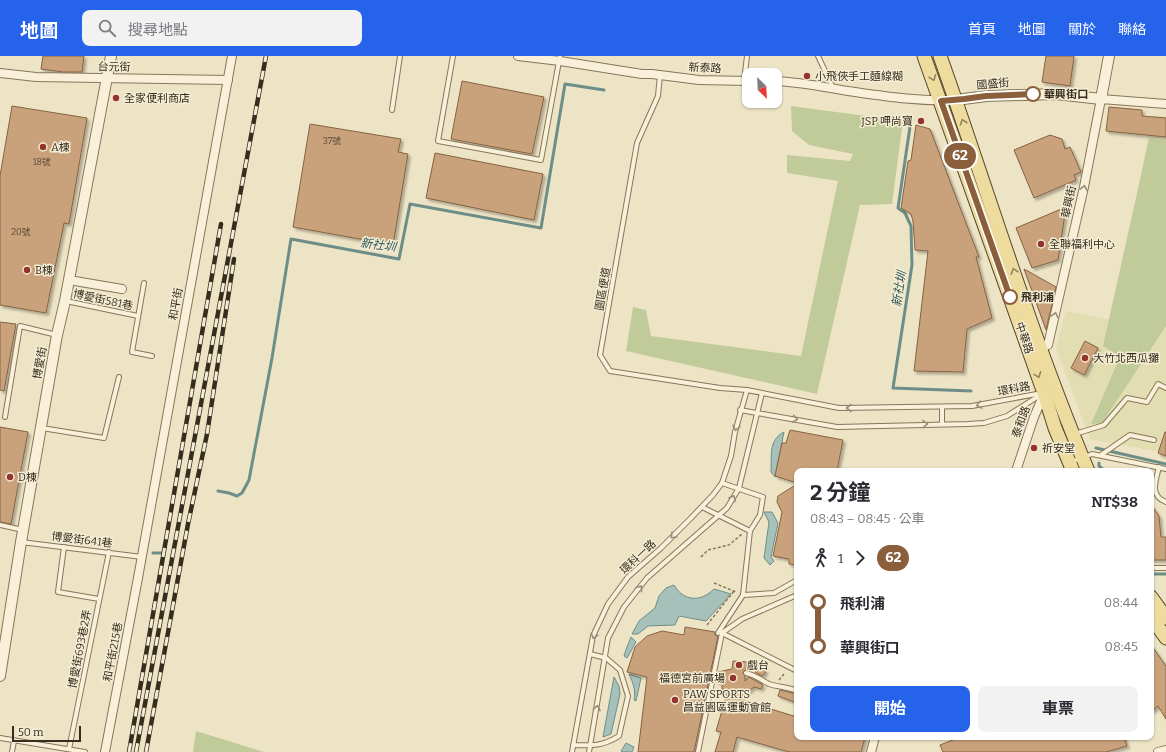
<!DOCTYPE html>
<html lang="zh-TW">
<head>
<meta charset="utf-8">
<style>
  body { margin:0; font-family:Bitter,"Noto Sans TC",serif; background:#f2f2f3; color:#2b2b33; height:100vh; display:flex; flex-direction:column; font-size:15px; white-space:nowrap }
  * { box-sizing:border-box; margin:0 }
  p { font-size:13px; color:#7c7c81 }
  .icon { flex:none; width:22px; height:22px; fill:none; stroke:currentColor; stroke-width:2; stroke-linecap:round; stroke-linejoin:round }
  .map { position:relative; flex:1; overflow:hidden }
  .sheet { position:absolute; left:794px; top:412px; width:360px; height:272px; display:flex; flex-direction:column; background:#fff; border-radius:8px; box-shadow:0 1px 3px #0004 }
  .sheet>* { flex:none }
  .badge { padding:0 8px; border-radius:13px; font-size:14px; line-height:26px }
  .needle { width:26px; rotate:156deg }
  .controls { position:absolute; left:742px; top:12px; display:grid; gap:8px }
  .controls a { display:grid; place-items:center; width:40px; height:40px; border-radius:8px; background:#fff; box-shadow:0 1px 3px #0004; font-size:20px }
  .scale { position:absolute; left:12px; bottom:10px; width:69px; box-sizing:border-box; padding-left:4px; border:2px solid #372d1f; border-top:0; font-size:11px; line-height:14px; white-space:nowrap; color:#372d1f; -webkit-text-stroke:3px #f4edd4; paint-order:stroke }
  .map>.badge { position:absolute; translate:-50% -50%; box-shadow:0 0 0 2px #fff }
  .legs { display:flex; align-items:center; gap:6px; height:44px; padding:0 16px; font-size:13px }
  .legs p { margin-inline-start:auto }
  .summary { display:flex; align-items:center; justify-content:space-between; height:68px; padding:0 16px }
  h1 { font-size:22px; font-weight:700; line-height:30px }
  .action { display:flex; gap:8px; margin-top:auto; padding:8px 16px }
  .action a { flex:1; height:46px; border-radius:8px; background:#2563eb; color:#fff; font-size:16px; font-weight:700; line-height:46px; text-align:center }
  .action a+a { background:#f2f2f3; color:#2b2b33 }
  ul { padding:0 16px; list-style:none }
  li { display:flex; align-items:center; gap:14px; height:44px; font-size:15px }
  li i { display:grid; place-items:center; width:6px; height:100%; margin:0 5px; background:currentColor }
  li i::after { content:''; width:10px; height:10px; margin:-5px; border:3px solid; border-radius:50%; background:#fff }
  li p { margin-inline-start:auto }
  li:first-child i { background:linear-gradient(#0000 50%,currentColor 0) }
  li:last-child i { background:linear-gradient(currentColor 50%,#0000 0) }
  header { display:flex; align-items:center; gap:24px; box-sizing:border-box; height:56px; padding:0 20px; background:#2563eb; color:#fff }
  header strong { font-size:19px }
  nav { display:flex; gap:22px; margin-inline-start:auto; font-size:14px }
  .search { width:280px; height:36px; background:#f2f2f3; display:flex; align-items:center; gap:10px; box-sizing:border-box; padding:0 14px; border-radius:8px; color:#7c7c81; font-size:15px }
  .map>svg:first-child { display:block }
  .farmland { fill:#e2deb2 }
  .green { fill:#c1ca99 }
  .water { fill:#a6c0ba; stroke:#6d8e88 }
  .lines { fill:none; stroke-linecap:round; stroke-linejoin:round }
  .stream { stroke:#6d8e88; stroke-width:3 }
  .building { fill:#c9a27c; stroke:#856242; filter:url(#shadow) }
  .service-casing { stroke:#87765c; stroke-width:6 }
  .minor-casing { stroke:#87765c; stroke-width:10 }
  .tertiary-casing { stroke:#87765c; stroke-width:12 }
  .primary-casing { stroke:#554430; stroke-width:15 }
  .path { stroke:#87765c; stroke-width:1.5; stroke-dasharray:3 2; stroke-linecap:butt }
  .service { stroke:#f8f0d8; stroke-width:4 }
  .minor { stroke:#f8f0d8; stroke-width:8 }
  .tertiary { stroke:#f8f0d8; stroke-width:10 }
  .primary { stroke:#eedb9e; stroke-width:13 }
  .rail-casing { stroke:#372d1f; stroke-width:4.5 }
  .rail { stroke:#f4edd4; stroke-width:3; stroke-dasharray:9; stroke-linecap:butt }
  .oneway { stroke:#92845e }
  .oneway2 { stroke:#988e7c }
  .line-1-casing { stroke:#fff; stroke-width:9 }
  .line-1 { stroke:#8b5e3c; stroke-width:6 }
  .poi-dot { fill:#94342e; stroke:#f4edd4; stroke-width:1.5 }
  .stop-1-dot { fill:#fff; stroke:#8b5e3c; stroke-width:2 }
  .labels { text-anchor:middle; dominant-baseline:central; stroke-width:3; stroke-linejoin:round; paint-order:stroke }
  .number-label { font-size:9px; fill:#5c4a36 }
  .street-label { font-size:11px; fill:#372d1f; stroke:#f4edd4 }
  .poi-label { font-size:11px; fill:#372d1f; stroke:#f4edd4; text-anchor:start }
  .stop-label { font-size:11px; font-weight:bold; fill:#372d1f; stroke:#f4edd4; text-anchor:start }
  .water-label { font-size:12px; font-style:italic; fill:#2f5657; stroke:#f4edd4 }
</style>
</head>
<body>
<header>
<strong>地圖</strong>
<div class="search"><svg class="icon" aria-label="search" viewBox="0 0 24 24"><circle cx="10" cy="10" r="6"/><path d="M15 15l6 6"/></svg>搜尋地點</div>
<nav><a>首頁</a><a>地圖</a><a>關於</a><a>聯絡</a></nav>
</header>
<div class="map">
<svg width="1166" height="696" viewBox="0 0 1166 696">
  <defs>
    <filter id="shadow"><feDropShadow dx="2.5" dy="2.5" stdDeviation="1" flood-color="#0004"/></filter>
  </defs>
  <rect width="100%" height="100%" fill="#ede4c5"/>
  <polygon class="farmland" points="1152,59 1166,60 1166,397 1090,383 1056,292 1066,255 1114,264"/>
  <g class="green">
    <polygon points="791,50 903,65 892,148 860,149 817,338 626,295 633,251 646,254 651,280 801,300 838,125 787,117 787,99 850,105 853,98 809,89 792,75"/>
    <polygon points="1149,83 1166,85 1166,270 1102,367 1091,368 1120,301 1103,290"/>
    <polygon points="196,675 264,696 193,696"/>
  </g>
  <g class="water">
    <path d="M784,376L775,421L771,416C772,400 768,384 784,376Z"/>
    <polygon points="764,456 772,456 778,467 771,501 774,505 770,509 764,502 769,466"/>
    <path d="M674,529C684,546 701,546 714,533L731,538L706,565L679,560L675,569L648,570L638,578H632L639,565L655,552L659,540L666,532Z"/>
    <polygon points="631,581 636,586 627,602 624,600 627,591"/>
    <path d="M629,618L641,622L636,645L634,644C636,634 633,627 629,618Z"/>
    <polygon points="614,621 619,630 620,638 611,678 603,681"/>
    <polygon points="626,687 634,691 632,696 622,696 621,695"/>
  </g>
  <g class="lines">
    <g class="stream">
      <polyline points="911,64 898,152 905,157 911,170 912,209 893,332 971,335"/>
      <polyline points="1096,392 1166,408"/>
      <polyline points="1099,407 1099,410 1105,415"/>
      <polyline points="218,435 229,437 237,440 242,437 249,424 272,302 291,183 399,203 410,148 541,172 565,28 604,34"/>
      <polyline points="153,497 163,497"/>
      <polyline points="1151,518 1166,518"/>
      <polyline points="750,605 758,610"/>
    </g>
  </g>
  <g class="building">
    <polygon points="43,0 84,0 82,16 63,16 41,13"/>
    <polygon points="1046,0 1074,0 1070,30 1042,26"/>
    <polygon points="462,25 544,41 532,98 451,83"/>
    <polygon points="12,50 87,62 69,168 64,167 46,257 0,249 0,120"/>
    <polygon points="1109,51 1142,54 1142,60 1166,62 1166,81 1106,75"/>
    <polygon points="310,68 401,83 398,96 408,98 393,189 293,171"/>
    <polygon points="916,69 930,73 979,201 976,201 992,262 967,273 963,316 914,315 928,195 915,194 913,165 911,158 901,152 908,105 911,104"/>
    <polygon points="1050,79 1062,83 1065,93 1070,91 1081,116 1074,119 1076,124 1034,142 1014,94"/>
    <polygon points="435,97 543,118 534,164 426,142"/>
    <polygon points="1066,151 1058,204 1032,212 1016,172"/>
    <polygon points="1024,213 1056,231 1046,274"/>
    <polygon points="0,266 16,268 4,335 0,334"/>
    <polygon points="1085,285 1098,292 1084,319 1071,312"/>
    <polygon points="0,371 28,376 11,468 0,466"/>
    <polygon points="790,374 843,384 837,415 797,415 797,427 775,420 782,387 786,387"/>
    <polygon points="1165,376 1166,376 1166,400 1158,397"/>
    <polygon points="797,428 797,509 789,508 789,503 773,500 782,456 777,446 778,440"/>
    <polygon points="1151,449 1159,460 1161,481 1166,481 1166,504 1151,504"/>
    <polygon points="685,571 715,576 715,579 718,580 694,696 638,696 647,621 627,616 635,591 647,580 662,575 684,579"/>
    <polygon points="1151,589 1166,610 1166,663 1158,650 1151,656"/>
    <polygon points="733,605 747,606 746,614 743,616 745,620 745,625 749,621 763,629 761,633 754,631 738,643 797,661 797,681 861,681 865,682 861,696 789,696 737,681 733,696 715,696 721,676 716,675 728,634 722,633 722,627 716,626 718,616 732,613"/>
    <polygon points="762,610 766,616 762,620 755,616"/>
    <polygon points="780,634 797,638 797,647 778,640"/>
    <polygon points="960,681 1124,681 1127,690 1106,696 943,696 940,689"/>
  </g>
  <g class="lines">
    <defs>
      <g id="service">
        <polyline points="453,0 438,85 541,104 560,0"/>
        <polyline points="818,0 833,32"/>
        <polyline points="660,19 658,40 637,87 600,299 610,315 720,332 747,334 839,352 972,350 1042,337"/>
        <polyline points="744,25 747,0"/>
        <polyline points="392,54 400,0"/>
        <polyline points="144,227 132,296 152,300"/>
        <polyline points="66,245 138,260"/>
        <polyline points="942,351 942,368"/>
        <polyline points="740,354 837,371 968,368 984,367 1007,360 1042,338"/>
        <polyline points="5,361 20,270 57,279"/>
        <polyline points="42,372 104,382 119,321"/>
        <polyline points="1075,378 1104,369 1127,342 1147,346 1158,328 1166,332"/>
        <polyline points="1101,399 1130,379 1154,384"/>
        <polyline points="1071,406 1092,398 1166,413"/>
        <path d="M1159,411C1156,424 1149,440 1166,446"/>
        <polyline points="702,451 750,475 760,459 763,441 722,427"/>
        <polyline points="0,469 23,474"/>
        <polyline points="21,486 142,501"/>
        <polyline points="64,491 58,536 99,543"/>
        <polyline points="1151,512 1166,512"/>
        <polyline points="743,539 774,537 797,524"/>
        <polyline points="718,577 743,539 750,475"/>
        <polyline points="722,577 797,615"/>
        <path d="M746,617C755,619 761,624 769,628C778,631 788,631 797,635"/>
        <polyline points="0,682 85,696"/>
        <path d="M573,689C592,690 603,690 619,680L628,640L620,614L606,602L590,598"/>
        <polyline points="69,693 109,496"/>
        <polyline points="12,696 14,685"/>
        <polyline points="572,696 593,580 608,548 628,521 661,492 691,462 713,439 722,427 731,400 735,376 747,334"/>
        <polyline points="589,696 608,582 624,551 647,522 727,452 739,432 762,337"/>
        <polyline points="698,696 722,577 742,563 797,539"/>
      </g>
      <g id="minor">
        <polyline points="518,0 560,5 642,18 652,18 699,24 749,25"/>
        <polyline points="0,17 36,21 228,24"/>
        <path d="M775,25C800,26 824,31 848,35C883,40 920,46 956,44"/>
        <polyline points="69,224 122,233"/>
        <polyline points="1041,292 1048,289 1084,131 1101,43 1166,48"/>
        <polyline points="1016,415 1034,361 1044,338"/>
        <polyline points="105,696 138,522 232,0"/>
        <polyline points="871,696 875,681"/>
        <polyline points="1158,696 1166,694"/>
      </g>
      <g id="tertiary">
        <polyline points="956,44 986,40 1056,38 1101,43 1109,0"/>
        <polyline points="0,620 21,486 57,279 65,245 111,0"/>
      </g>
      <g id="primary">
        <polyline points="924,0 1044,337 1055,372 1073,415"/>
        <path d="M940,0C989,138 1031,280 1088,415"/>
        <polyline points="1151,541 1166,562"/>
        <polyline points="1151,561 1166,582"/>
      </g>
    </defs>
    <use href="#service" class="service-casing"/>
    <use href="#minor" class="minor-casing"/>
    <use href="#tertiary" class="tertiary-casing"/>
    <use href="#primary" class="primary-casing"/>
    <g class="path">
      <polyline points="701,501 708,494 729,489 742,478"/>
      <polyline points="714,527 736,536"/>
      <polyline points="707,569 734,535"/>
      <polyline points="779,624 784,618"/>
    </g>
    <use href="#service" class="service"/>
    <use href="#minor" class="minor"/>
    <use href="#tertiary" class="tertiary"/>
    <use href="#primary" class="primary"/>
    <defs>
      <g id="rail">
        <polyline points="129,696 221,168"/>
        <polyline points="136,696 266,0"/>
        <polyline points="146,696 188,468 207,378 234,203"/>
      </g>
    </defs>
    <use href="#rail" class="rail-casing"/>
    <use href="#rail" class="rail"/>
  </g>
  <defs><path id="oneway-chevron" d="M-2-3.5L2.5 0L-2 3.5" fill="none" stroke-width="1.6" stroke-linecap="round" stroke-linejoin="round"/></defs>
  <g class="oneway">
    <use href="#oneway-chevron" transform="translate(933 22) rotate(69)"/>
    <use href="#oneway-chevron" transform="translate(963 66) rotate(-109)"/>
    <use href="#oneway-chevron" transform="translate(1014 215) rotate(-109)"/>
    <use href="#oneway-chevron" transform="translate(1038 319) rotate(69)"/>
  </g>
  <g class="oneway2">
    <use href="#oneway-chevron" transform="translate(1084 132) rotate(-78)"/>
    <use href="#oneway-chevron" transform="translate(1055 259) rotate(-77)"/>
    <use href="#oneway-chevron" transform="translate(979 349) rotate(169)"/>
    <use href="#oneway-chevron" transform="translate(849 352) rotate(180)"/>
    <use href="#oneway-chevron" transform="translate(795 363) rotate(10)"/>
    <use href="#oneway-chevron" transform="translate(925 368) rotate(-1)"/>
    <use href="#oneway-chevron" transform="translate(736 372) rotate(103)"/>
    <use href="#oneway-chevron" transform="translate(733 442) rotate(-61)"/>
    <use href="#oneway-chevron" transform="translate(673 480) rotate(135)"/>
    <use href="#oneway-chevron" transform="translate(640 532) rotate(-52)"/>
    <use href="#oneway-chevron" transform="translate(594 580) rotate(107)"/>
    <use href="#oneway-chevron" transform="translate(597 652) rotate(-80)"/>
  </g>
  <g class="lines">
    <defs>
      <polyline id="line-1" points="1010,241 941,45 964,43 986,40 1033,38"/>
    </defs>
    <use href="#line-1" class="line-1-casing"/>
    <use href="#line-1" class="line-1"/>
  </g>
  <g class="poi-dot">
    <circle cx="807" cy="20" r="4"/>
    <circle cx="116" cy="42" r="4"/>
    <circle cx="921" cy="65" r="4"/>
    <circle cx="43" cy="91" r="4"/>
    <circle cx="1041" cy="188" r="4"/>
    <circle cx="27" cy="214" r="4"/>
    <circle cx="1085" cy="302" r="4"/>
    <circle cx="1034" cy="392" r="4"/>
    <circle cx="10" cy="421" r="4"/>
    <circle cx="739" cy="609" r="4"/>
    <circle cx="733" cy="622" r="4"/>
    <circle cx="675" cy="644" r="4"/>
  </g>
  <g class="stop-1-dot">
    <circle cx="1033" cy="38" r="7"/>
    <circle cx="1010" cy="241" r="7"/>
  </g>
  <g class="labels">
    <g class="number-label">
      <text x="332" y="85">37號</text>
      <text x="42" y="106">18號</text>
      <text x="21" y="176">20號</text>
    </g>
    <g class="street-label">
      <text transform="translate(114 11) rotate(1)">台元街</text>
      <text transform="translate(705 12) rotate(3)">新泰路</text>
      <text transform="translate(993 28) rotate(-5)">國盛街</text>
      <text transform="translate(1069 146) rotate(-78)">華興街</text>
      <text transform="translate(603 233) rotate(-80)">園區便道</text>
      <text transform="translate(103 244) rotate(12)">博愛街581巷</text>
      <text transform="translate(176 248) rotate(-80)">和平街</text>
      <text transform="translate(1024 282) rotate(71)">中華路</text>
      <text transform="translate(40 307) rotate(-80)">博愛街</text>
      <text transform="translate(1014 333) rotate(-11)">環科路</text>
      <text transform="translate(1021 366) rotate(-70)">泰和路</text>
      <text transform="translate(82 484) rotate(7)">博愛街641巷</text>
      <text transform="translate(638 501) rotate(-43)">環科一路</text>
      <text transform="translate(80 593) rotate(-79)">博愛街693巷2弄</text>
      <text transform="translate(113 596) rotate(-79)">和平街215巷</text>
    </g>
    <g class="poi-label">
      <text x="815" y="20">小飛俠手工麵線糊</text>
      <text x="124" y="42">全家便利商店</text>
      <text x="913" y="65" text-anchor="end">JSP 呷尚寶</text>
      <text x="51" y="91">A棟</text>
      <text x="1049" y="188">全聯福利中心</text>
      <text x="35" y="214">B棟</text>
      <text x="1093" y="302">大竹北西瓜攤</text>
      <text x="1042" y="392">祈安堂</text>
      <text x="18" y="421">D棟</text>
      <text x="747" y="609">戲台</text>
      <text x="725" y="622" text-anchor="end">福德宮前廣場</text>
      <text x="683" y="638">PAW SPORTS<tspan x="683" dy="13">昌益園區運動會館</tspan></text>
    </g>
    <g class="stop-label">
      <text x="1044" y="38">華興街口</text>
      <text x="1021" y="241">飛利浦</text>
    </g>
    <g class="water-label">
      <text transform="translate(378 189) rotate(7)">新社圳</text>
      <text transform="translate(899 233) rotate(-81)">新社圳</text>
    </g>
  </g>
</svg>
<div class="controls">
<a><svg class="needle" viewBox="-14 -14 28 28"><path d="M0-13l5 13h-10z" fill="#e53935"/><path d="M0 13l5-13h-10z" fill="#7c7c81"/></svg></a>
</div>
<div class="scale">50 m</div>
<b class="badge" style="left:960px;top:100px;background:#8b5e3c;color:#fff">62</b>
<section class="sheet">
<div class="summary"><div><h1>2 分鐘</h1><p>08:43 – 08:45 · 公車</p></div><b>NT$38</b></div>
<div class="legs"><svg class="icon" aria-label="walk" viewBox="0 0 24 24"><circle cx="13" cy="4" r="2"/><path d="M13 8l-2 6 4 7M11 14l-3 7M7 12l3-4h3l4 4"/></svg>1<svg class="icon" aria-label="forward" viewBox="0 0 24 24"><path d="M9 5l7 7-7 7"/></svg><b class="badge" style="background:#8b5e3c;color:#fff">62</b></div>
<ul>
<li><i style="color:#8b5e3c"></i><b>飛利浦</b><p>08:44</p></li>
<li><i style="color:#8b5e3c"></i><b>華興街口</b><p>08:45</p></li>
</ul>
<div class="action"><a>開始</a><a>車票</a></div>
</section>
</div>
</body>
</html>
